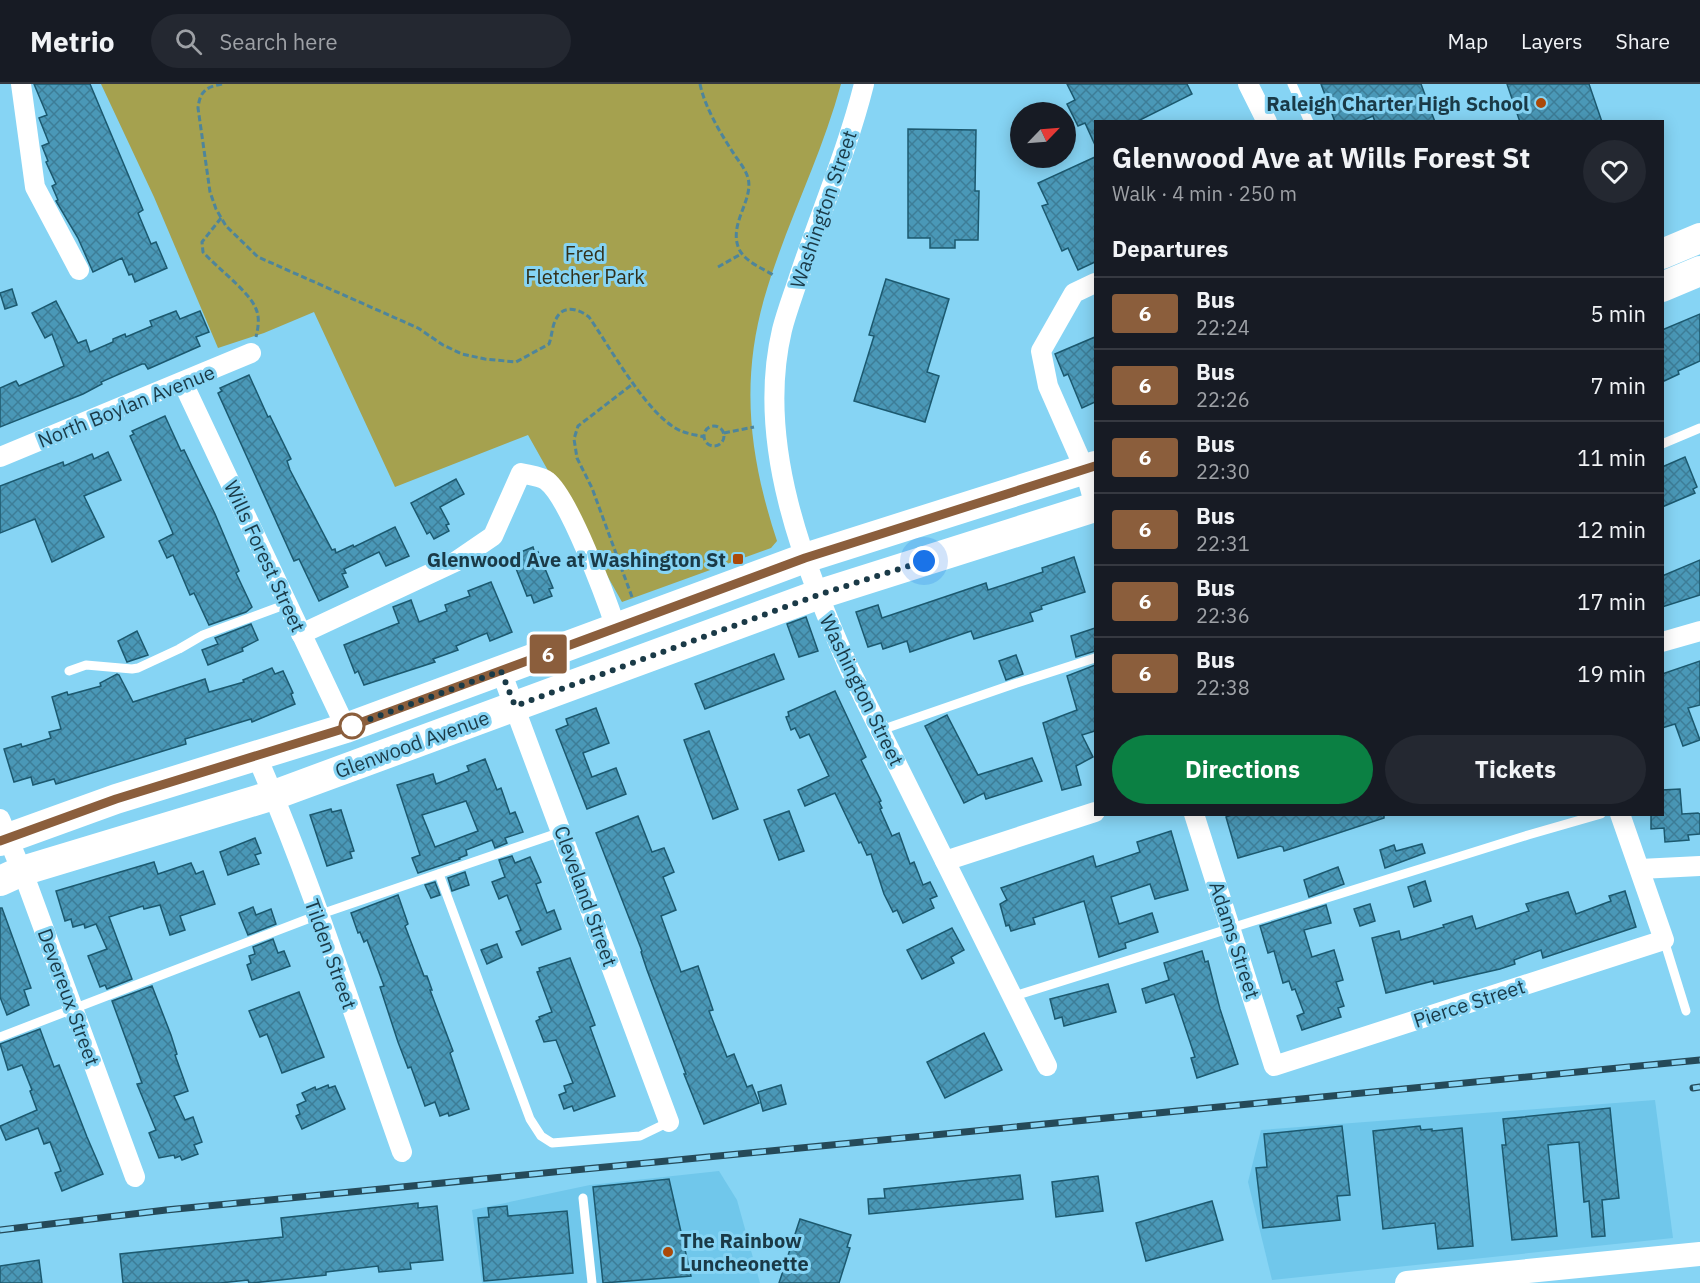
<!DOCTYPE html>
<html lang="en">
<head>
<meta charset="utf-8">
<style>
  body { margin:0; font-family:"IBM Plex Sans",sans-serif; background:#242831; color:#f1f3f6; height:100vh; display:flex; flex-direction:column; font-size:22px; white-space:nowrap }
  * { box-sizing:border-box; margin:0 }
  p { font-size:20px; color:#9ea1a6 }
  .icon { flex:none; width:33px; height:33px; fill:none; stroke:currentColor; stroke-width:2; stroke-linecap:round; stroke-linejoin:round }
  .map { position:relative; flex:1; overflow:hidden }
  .sheet { position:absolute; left:1094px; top:36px; width:570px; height:696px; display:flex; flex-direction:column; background:#171b24; border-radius:0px; box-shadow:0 3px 15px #0003 }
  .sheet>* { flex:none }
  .badge { padding:0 12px; border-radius:4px; font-size:21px; line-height:39px }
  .needle { width:39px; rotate:65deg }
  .buttons { position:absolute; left:1010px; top:18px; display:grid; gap:12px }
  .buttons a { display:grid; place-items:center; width:66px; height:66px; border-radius:50%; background:#171b24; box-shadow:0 3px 15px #0003; font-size:30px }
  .you { position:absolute; width:30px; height:30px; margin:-15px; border:4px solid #fff; border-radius:50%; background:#1a73e8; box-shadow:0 0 0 9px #1a73e833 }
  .map>.badge { position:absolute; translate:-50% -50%; box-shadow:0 0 0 3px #fff }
  h2 { padding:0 18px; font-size:22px; line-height:54px }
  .round { display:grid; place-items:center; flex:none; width:63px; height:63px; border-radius:32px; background:#242831 }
  .head { display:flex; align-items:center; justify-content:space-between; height:102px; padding:0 18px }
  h1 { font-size:28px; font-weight:700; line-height:45px }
  .action { display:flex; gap:12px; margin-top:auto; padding:12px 18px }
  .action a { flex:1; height:69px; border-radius:36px; background:#0b8043; color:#fff; font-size:24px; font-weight:700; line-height:69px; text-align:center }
  .action a+a { background:#242831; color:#f1f3f6 }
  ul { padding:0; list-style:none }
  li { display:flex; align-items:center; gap:18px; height:72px; padding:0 18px; border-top:2px solid #363941 }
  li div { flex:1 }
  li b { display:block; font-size:22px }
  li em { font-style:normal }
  li .badge { min-width:66px; font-weight:700; text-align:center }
  header { display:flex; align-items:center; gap:36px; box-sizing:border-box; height:84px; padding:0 30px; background:#171b24; border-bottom:2px solid #363941 }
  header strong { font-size:28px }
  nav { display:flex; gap:33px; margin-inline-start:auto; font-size:21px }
  .search { width:420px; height:54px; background:#242831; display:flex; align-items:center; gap:15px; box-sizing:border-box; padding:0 21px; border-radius:33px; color:#9ea1a6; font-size:22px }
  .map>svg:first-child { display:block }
  .built { fill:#70c7eb }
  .park { fill:#a5a14f }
  .building { fill:url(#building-cross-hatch); stroke:#1c596f; stroke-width:1.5; fill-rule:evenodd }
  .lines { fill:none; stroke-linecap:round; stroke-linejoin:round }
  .path { stroke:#4e859b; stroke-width:3; stroke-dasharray:6 3; stroke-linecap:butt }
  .service { stroke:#fff; stroke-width:9 }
  .minor { stroke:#fff; stroke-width:20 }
  .tertiary { stroke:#fff; stroke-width:24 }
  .primary { stroke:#fff; stroke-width:30 }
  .rail-casing { stroke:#254a59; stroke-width:7 }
  .rail { stroke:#86d4f4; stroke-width:4.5; stroke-dasharray:14; stroke-linecap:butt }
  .line-casing { stroke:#fff; stroke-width:14 }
  .line { stroke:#8b5e3c; stroke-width:9 }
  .walk { stroke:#1a3a47; stroke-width:6; stroke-dasharray:0 10.8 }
  .poi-dot { fill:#ab4909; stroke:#86d4f4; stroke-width:2 }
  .stop-dot { fill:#fff; stroke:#8b5e3c; stroke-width:3 }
  .labels { text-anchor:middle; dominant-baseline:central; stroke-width:6; stroke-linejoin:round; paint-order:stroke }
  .poi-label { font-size:20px; font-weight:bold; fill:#1a3a47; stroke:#86d4f4; text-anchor:end }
  .street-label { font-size:20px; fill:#1a3a47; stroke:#86d4f4 }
  .park-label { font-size:20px; fill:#32311b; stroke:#86d4f4 }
</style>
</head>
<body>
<header>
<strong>Metrio</strong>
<div class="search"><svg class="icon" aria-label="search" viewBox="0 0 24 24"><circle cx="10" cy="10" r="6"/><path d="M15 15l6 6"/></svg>Search here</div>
<nav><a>Map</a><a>Layers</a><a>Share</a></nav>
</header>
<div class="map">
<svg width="1700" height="1199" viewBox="0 0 1700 1199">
  <defs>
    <pattern id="building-cross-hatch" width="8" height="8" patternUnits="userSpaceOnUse" patternTransform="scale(1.5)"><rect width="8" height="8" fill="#4a98b7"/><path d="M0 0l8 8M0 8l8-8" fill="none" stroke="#3d7d97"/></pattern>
  </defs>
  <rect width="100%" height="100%" fill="#86d4f4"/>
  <g class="built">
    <polygon points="1655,1016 1673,1154 1272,1196 1248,1098 1261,1046"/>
    <polygon points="719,1087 737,1116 760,1199 482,1199 472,1126 590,1101"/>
  </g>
  <path class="park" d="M101,0H841C821,74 785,142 764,215C740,300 750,375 777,457L771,464L622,518L528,351L395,403L314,228L264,249L218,264L154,113Z"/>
  <g class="building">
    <polygon points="34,0 90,0 143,126 138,129 151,160 156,158 167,184 135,198 132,190 129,191 122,174 93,188 78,154 56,117 58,116 52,102 56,100 46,78 48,77 42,62 49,59 39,34 47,31"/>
    <polygon points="1067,0 1187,0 1192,10 1136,38 1095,38 1095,61 1085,39 1078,42 1067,20 1075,16"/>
    <polygon points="1321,0 1421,0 1435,38 1375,38 1373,32 1359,38 1335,38"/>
    <polygon points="1507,0 1589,0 1602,38 1520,38"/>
    <polygon points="908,45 976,46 975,107 979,107 978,156 955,156 955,164 930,164 930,154 908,154"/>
    <polygon points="1095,73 1095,178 1078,186 1068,164 1062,167 1042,122 1048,120 1038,99"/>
    <polygon points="886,195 949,215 927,288 939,292 925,338 854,317 874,252 869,251"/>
    <polygon points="12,205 17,221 5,225 0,209"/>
    <polygon points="56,217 78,259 86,256 90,268 113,258 113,255 125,250 126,253 152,242 150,237 176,227 180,235 200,227 209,248 196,253 200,262 148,285 145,280 142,280 101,298 102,300 83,310 0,343 0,304 16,297 19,302 64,282 52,250 45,254 32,229"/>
    <polygon points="1700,230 1700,277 1678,287 1679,290 1662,298 1662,246"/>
    <polygon points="1095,253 1095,318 1082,324 1068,290 1064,292 1055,270"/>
    <polygon points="249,291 268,333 270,332 291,375 287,377 290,386 332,466 335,465 336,469 353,461 354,463 395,443 409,472 386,482 379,468 344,485 346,489 342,490 348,503 319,517 299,475 294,477 218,309 222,307 220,304"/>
    <polygon points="165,332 181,367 184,366 215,430 239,487 236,489 252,523 246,528 209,541 194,509 190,511 173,471 167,474 159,457 173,450 172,447 130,352 134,350 132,347"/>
    <polygon points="108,368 121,396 84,412 104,453 52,478 35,435 0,449 0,402 63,378 64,382 92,370 94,375"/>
    <polygon points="1685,373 1697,403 1693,405 1695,409 1662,423 1662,383"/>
    <polygon points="456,395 464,410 440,423 449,440 446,441 449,447 434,455 430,448 427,450 411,419"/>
    <polygon points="533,463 535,470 538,468 553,504 549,505 552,512 534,519 531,511 527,512 513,477 518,475 516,470"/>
    <polygon points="1074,473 1085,508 1041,522 1042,525 1030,529 1033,537 974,555 971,547 910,568 907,557 883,565 881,559 868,563 856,528 878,521 882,534 986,499 988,506 1043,488 1042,484"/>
    <polygon points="1700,476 1700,511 1662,523 1662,492"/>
    <polygon points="491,498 512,548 490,557 487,549 456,562 458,566 433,575 435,578 364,601 358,587 355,589 344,561 399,539 393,523 411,516 419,538 447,527 445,521 470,512 468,507"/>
    <polygon points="806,533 818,567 799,573 787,540"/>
    <polygon points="251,540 258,556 242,564 243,567 208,581 202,566 218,560 215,554"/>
    <polygon points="1095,544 1095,567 1076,573 1071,552"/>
    <polygon points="137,547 148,571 127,578 118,557"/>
    <polygon points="774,570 784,595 705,625 695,600"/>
    <polygon points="1016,571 1023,590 1006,596 999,577"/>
    <polygon points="1700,577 1700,621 1688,624 1700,656 1683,662 1675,640 1662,644 1662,590"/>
    <polygon points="1095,581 1095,647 1082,651 1093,673 1076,682 1081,701 1062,706 1043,639 1077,626 1067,592"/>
    <polygon points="272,584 275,590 283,587 293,609 291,610 295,620 252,638 251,635 185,655 186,660 56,700 54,695 33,701 31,693 14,698 4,665 21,660 22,663 51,654 49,648 61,645 52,613 67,608 68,611 101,602 100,599 117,590 119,591 133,618 205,595 209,608 244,598 243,596"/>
    <polygon points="835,607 866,673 861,676 881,717 879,718 882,724 880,725 892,752 899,749 910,780 914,778 923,801 930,798 937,812 930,815 934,824 903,839 897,826 893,828 884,810 871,770 867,771 861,758 859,759 835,709 805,722 798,706 829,692 809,650 800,654 795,644 791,646 786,633 789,632 788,628"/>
    <polygon points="596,624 609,659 583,669 592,693 616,684 626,710 587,725 556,646 568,641 566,635"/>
    <polygon points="947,631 978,691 1032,674 1042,697 986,715 984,709 964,719 925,642"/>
    <polygon points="709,647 738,725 713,735 684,656"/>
    <path d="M485,675L497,706L501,704L510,730L515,728L523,748L505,754L507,759L495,764L492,756L466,766L467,771L459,774L460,775L418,789L412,774L420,771L397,701L433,690L436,700L469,687L467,682ZM466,717L478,747L435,763L422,731Z"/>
    <polygon points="1680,705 1682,730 1698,729 1700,730 1700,750 1688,751 1689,756 1665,758 1664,744 1651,745 1651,730 1662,730 1662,706"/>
    <polygon points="331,725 332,728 341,726 354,767 350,768 352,774 327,782 310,731"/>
    <polygon points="789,727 804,767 779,776 764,736"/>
    <polygon points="1234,730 1384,730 1384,734 1284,767 1283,763 1280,762 1238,774 1226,733"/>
    <polygon points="638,732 652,768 664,764 674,788 663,793 676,826 661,832 681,888 698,882 713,926 709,927 727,973 734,970 747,1003 752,1001 759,1019 704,1040 684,990 686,990 647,886 641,868 642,867 596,749"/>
    <polygon points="1171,747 1188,806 1155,815 1150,800 1111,813 1119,840 1152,829 1158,848 1125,859 1126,864 1099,873 1084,817 1033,834 1035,840 1011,847 1009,841 1006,842 1000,820 1007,816 1001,804 1093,772 1096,783 1140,768 1137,758"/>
    <polygon points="255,754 261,769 255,771 259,780 228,791 220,768"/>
    <polygon points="1422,760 1425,769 1385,784 1380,766 1394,761 1396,767"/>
    <polygon points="512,772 515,779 530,773 541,798 536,800 547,829 554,826 561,845 522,861 516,848 521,846 507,811 499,815 492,798 505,793 499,776"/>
    <polygon points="154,778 158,790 191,779 196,790 203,787 215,820 180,832 185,846 170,851 160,821 144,825 143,822 109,833 132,895 107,905 105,901 100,903 88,872 107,865 96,840 85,844 84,840 73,843 71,835 65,837 56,807"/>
    <polygon points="1338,783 1344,800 1309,813 1304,796"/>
    <polygon points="465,788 469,801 452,807 448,794"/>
    <polygon points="1425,797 1431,817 1414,823 1408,803"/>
    <polygon points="435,798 440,811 431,814 425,801"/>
    <polygon points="1625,807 1636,843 1543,874 1541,866 1514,876 1515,880 1500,885 1434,900 1433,897 1386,909 1372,854 1399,847 1401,856 1444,843 1443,841 1472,832 1476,845 1529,827 1526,820 1568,808 1576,830 1611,817 1609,812"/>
    <polygon points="398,811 408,840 405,842 424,892 427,892 432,906 430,906 453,967 450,969 469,1025 449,1032 448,1029 440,1032 435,1018 425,1022 411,983 408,984 398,958 380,903 384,902 367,856 364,858 360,848 358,849 351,829"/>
    <polygon points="1370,820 1375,837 1360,842 1354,825"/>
    <polygon points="1326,821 1331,839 1304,846 1312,873 1334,866 1343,896 1336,898 1344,922 1338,924 1341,933 1302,946 1297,932 1304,929 1295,905 1292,906 1289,897 1283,899 1274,867 1268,869 1260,842"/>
    <polygon points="253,823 256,831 271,825 276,840 248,851 239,829"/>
    <polygon points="0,824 2,824 31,904 24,906 29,921 7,931 0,913"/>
    <polygon points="952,844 964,866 951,873 954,879 922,895 907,866"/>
    <polygon points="273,855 278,869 284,867 290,882 252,896 247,881 251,879 249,872 255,870 253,863"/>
    <polygon points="497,860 502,873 487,880 481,866"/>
    <polygon points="1202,867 1205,878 1208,877 1220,925 1238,980 1197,994 1191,974 1195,973 1174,910 1146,919 1142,905 1169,896 1164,879"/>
    <polygon points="570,874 595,941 590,943 615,1012 574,1027 572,1022 564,1025 559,1011 566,1008 564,1002 573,999 556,956 544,958 536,937 540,935 539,933 552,928 537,888 540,887 539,884"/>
    <polygon points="1108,900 1116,928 1064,942 1062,933 1055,935 1050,915"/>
    <polygon points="152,902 171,951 177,970 175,971 188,1007 174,1012 185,1036 193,1033 202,1058 194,1061 198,1070 182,1076 180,1072 175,1074 174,1071 159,1074 149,1049 156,1046 137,1000 142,999 112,917"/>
    <polygon points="299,908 324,973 282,989 267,950 260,953 249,927"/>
    <polygon points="40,945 54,983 59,981 87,1053 103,1090 62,1107 55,1089 61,1087 50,1058 44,1060 38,1044 6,1056 0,1042 37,1026 30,1007 32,1006 22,981 8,986 0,960"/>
    <polygon points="984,949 1002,986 945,1014 927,978"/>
    <polygon points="328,1001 329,1004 335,1002 345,1025 302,1045 296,1032 300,1030 297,1021 306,1017 302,1009 315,1003 316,1006"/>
    <polygon points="781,1001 786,1020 763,1027 758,1008"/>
    <polygon points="1610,1024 1619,1114 1602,1116 1605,1152 1592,1153 1589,1117 1584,1118 1579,1058 1548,1061 1557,1152 1512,1156 1502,1061 1506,1061 1503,1035"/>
    <polygon points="1342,1042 1350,1111 1337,1112 1340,1136 1263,1144 1256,1084 1267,1083 1264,1050"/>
    <polygon points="1420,1042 1421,1046 1432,1045 1432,1047 1462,1044 1473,1162 1438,1165 1435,1139 1383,1145 1373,1047"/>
    <polygon points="1020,1091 1023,1115 869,1130 868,1115 885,1114 884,1105"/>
    <polygon points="1098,1092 1103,1127 1056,1133 1052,1098"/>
    <polygon points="669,1095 691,1192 603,1199 593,1103"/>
    <polygon points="1212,1117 1223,1156 1146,1177 1136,1139"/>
    <polygon points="418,1119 418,1124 437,1122 443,1176 410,1179 411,1185 379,1188 378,1182 326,1188 326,1191 252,1199 249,1199 248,1196 220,1199 123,1199 120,1170 283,1153 281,1134"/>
    <polygon points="507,1122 508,1132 567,1127 573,1189 484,1197 478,1134 489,1133 488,1124"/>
    <polygon points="800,1135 851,1151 847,1163 850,1164 839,1199 779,1199"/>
    <polygon points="39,1176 42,1199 0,1199 0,1182"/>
  </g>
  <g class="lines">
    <g class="path">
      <path d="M222,0C206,3 200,7 198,24L210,108L216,125L226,142L258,173L418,244L443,261L462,270L485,275L516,278L549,260C552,252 552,242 556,235C563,220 579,225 589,233C610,263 648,333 681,347C688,350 697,351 704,353"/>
      <path d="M700,0C705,24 721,50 734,70C739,78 745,84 748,94C754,116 728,140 739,165C745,178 764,185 775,192"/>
      <path d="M221,134L202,158L203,168C216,183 250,208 256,225C260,233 258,245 256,253"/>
      <polyline points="718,183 741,170"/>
      <circle cx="714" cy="352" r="10"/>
      <polyline points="724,349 754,343"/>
      <polyline points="632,513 592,404 577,374 574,355 578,342 634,299"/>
    </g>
    <g class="service">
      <polyline points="1292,0 1309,38"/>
      <polyline points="1662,360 1700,344"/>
      <polyline points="69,587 86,581 132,585 138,584 179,565 203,551 287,520"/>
      <polyline points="881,646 1014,600 1095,574"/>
      <polyline points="439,790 530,1035 541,1052 552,1059 640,1052 669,1038"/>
      <polyline points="1664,856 1686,927"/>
      <polyline points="1011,913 1528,751 1601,730"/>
      <polyline points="0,953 318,831 561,748"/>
      <polyline points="583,1114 592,1199"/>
    </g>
    <g class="minor">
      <polyline points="21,0 35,103 79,186"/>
      <path d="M864,0C847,68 819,132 797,199C792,214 786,230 782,246C755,360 804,481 849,584L1047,982"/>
      <polyline points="1248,0 1267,38"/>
      <polyline points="1095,199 1074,209 1041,267 1048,302 1085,386 1095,422"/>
      <polyline points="183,299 346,644"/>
      <polyline points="0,373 251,269"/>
      <path d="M301,550L455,478L493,452L521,389C528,391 541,392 547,397C569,414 606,514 616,544"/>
      <polyline points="1662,558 1700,547"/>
      <polyline points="501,587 669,1038"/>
      <path d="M257,673C313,801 355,936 402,1068"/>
      <polyline points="1194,730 1274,982 1664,856 1620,730"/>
      <polyline points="0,735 28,802 135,1093"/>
      <polyline points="945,777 1095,728"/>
      <polyline points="1640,785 1700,782"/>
    </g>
    <polyline class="tertiary" points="1407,1199 1700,1170"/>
    <g class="primary">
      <polyline points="1662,170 1700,154"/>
      <polyline points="1662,203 1700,187"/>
      <polyline points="0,757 116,715 346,644 805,474 1095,382"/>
      <polyline points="0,797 22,787 274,711 817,511 1095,423"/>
    </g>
    <defs>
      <g id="rail">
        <polyline points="1693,1004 1700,1003"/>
        <polyline points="0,1146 166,1126 1700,976"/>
      </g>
    </defs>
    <use href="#rail" class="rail-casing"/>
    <use href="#rail" class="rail"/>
  </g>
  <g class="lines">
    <defs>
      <polyline id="line" points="0,757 116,715 346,644 805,474 1095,382"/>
    </defs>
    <use href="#line" class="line-casing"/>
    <use href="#line" class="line"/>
    <polyline class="walk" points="352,642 346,644 501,587 515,622 818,511 924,477"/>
  </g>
  <g class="poi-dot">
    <circle cx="1541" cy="19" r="6"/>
    <rect x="732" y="469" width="12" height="12" rx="3"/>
    <circle cx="668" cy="1168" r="6"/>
  </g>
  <circle class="stop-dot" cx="352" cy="642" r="12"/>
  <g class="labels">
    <g class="poi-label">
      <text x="1529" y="19">Raleigh Charter High School</text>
      <text x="726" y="475">Glenwood Ave at Washington St</text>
      <text x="680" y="1156" text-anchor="start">The Rainbow<tspan x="680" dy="23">Luncheonette</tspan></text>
    </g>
    <g class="street-label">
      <text transform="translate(823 125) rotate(-71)">Washington Street</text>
      <text transform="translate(126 322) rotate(-22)">North Boylan Avenue</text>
      <text transform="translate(265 472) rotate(65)">Wills Forest Street</text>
      <text transform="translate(862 606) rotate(64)">Washington Street</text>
      <text transform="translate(412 660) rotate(-20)">Glenwood Avenue</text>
      <text transform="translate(586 812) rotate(70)">Cleveland Street</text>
      <text transform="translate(1235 856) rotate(72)">Adams Street</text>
      <text transform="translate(331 870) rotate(70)">Tilden Street</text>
      <text transform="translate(69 913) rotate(70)">Devereux Street</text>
      <text transform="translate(1469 919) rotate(-18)">Pierce Street</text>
    </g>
    <g class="park-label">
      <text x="585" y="169">Fred<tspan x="585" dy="23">Fletcher Park</tspan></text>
    </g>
  </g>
</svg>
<div class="buttons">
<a><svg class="needle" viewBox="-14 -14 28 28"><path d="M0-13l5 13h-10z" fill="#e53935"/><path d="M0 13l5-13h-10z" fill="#9ea1a6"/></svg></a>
</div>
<div class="you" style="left:924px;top:477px"></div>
<b class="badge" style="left:548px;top:570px;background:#8b5e3c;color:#fff">6</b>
<section class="sheet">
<div class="head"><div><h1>Glenwood Ave at Wills Forest St</h1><p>Walk · 4 min · 250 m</p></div><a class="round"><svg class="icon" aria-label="heart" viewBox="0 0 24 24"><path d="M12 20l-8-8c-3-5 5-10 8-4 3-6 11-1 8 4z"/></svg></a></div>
<h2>Departures</h2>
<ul>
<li><span class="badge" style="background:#8b5e3c;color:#fff">6</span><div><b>Bus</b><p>22:24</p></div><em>5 min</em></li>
<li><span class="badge" style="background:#8b5e3c;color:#fff">6</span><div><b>Bus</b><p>22:26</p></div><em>7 min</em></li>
<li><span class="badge" style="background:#8b5e3c;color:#fff">6</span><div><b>Bus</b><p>22:30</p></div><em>11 min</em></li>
<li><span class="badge" style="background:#8b5e3c;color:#fff">6</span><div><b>Bus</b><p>22:31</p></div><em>12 min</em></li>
<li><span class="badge" style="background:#8b5e3c;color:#fff">6</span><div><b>Bus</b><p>22:36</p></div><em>17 min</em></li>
<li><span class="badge" style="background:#8b5e3c;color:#fff">6</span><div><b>Bus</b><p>22:38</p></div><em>19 min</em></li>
</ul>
<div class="action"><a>Directions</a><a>Tickets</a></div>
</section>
</div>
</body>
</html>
